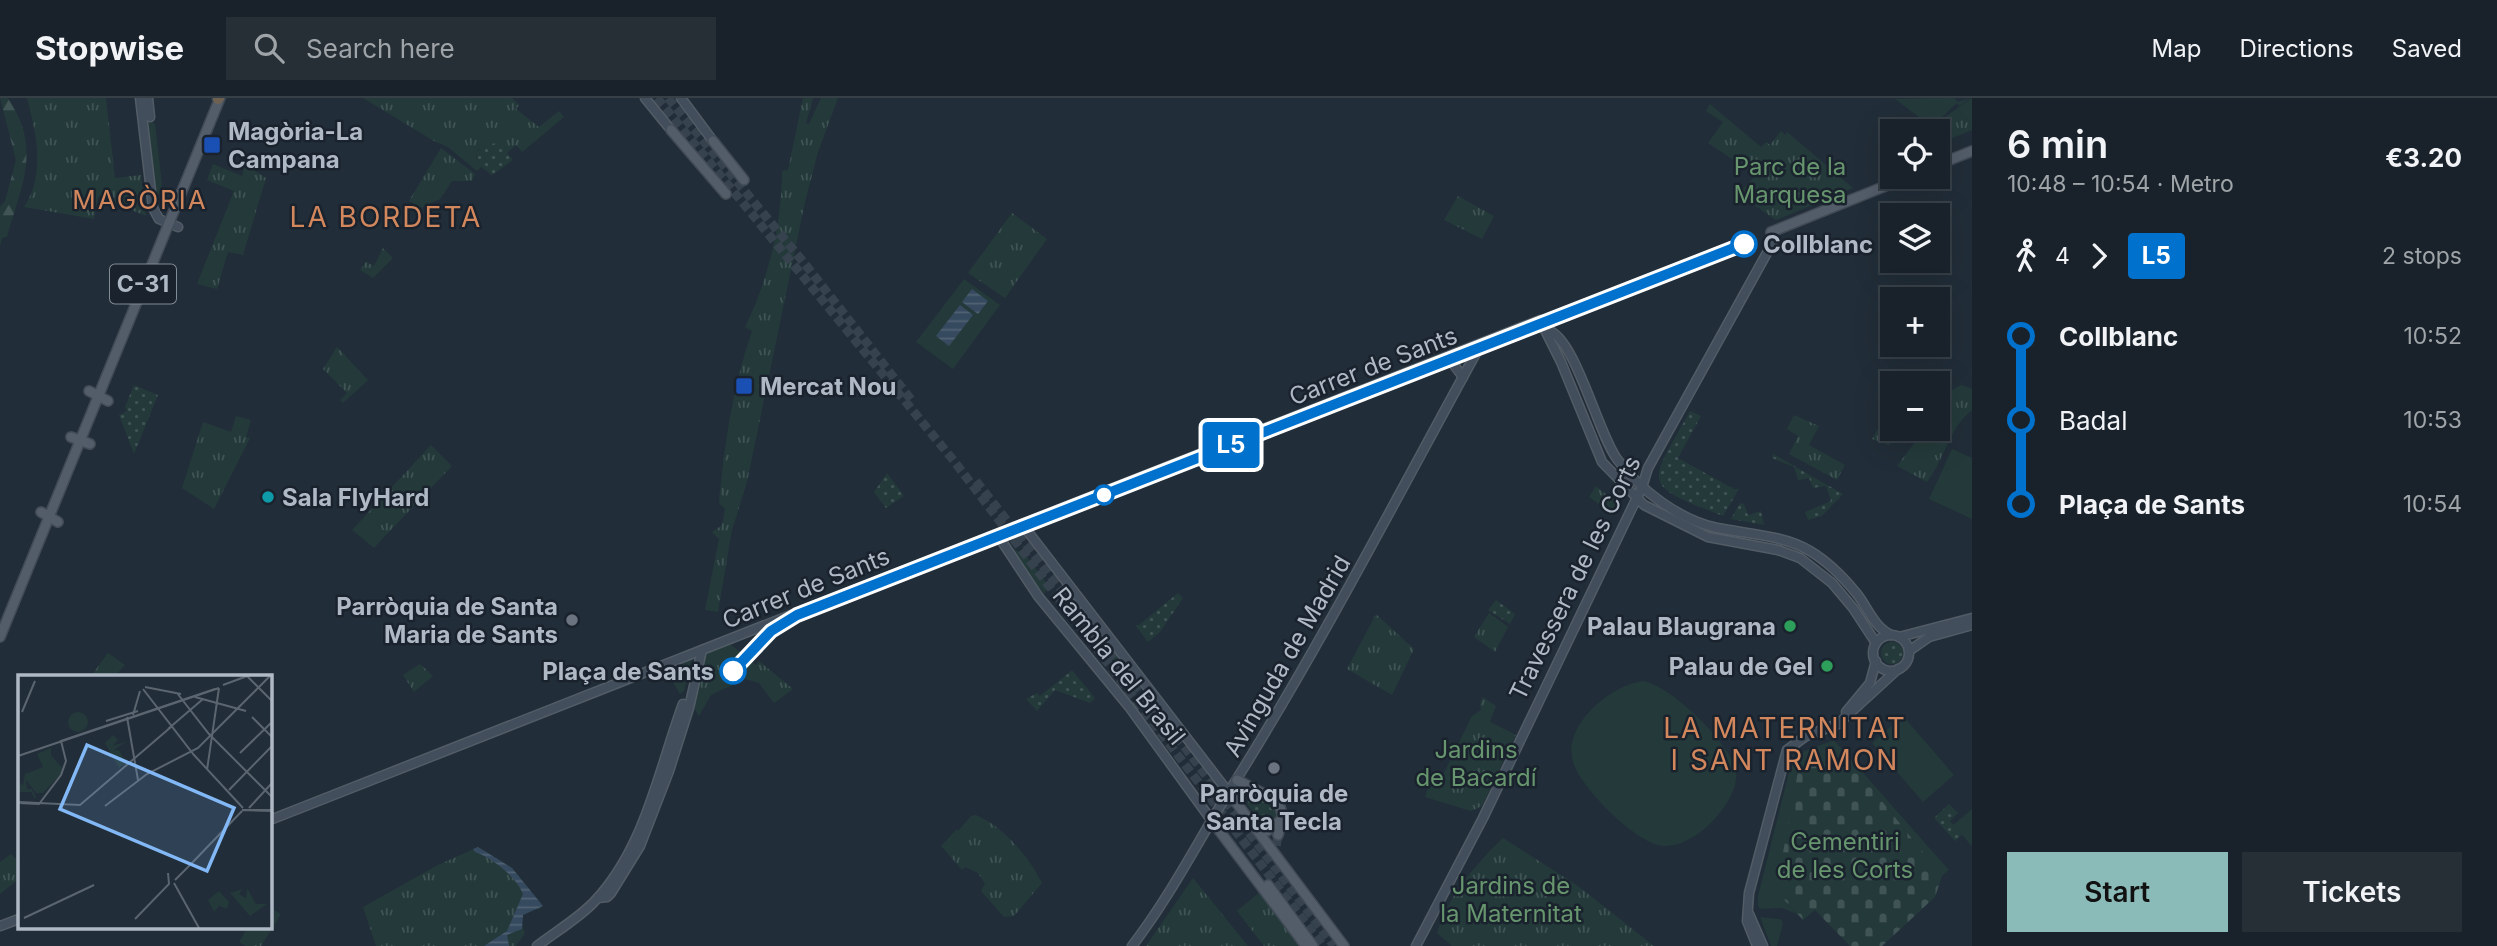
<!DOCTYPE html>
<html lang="en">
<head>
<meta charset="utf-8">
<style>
  body { margin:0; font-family:Inter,sans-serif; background:#262f36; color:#f1f3f6; height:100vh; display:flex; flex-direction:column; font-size:26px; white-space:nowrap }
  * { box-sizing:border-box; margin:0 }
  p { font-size:23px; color:#9fa4a8 }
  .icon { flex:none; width:38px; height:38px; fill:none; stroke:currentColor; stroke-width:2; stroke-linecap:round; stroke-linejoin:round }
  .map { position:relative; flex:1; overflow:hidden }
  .details { display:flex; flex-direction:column; background:#19222a; width:525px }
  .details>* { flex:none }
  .badge { padding:0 14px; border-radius:5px; font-size:24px; line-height:46px }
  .controls { position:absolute; left:1880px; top:21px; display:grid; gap:14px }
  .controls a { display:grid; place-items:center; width:70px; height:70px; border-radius:0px; background:#19222a; box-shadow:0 7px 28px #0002,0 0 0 2px #373f47; font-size:35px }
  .map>.badge { position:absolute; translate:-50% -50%; box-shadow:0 0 0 4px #fff }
  .legs { display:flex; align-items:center; gap:10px; height:77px; padding:0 35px; font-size:23px }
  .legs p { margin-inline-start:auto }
  .overview { display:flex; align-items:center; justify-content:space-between; height:119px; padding:0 35px }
  h1 { font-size:38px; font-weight:600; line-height:52px }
  .button { display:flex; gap:14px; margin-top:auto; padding:14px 35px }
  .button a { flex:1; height:80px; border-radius:0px; background:#8bbbb9; color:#111; font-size:28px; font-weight:600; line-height:80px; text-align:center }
  .button a+a { background:#262f36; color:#f1f3f6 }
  ul { padding:0 35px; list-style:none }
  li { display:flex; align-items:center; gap:24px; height:84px; font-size:26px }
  li i { display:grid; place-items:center; width:10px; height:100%; margin:0 9px; background:currentColor }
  li i::after { content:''; width:18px; height:18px; margin:-9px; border:5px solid; border-radius:50%; background:#19222a }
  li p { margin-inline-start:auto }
  li:first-child i { background:linear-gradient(#0000 50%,currentColor 0) }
  li:last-child i { background:linear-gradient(currentColor 50%,#0000 0) }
  header { display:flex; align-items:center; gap:42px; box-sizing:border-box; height:98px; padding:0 35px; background:#19222a; border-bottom:2px solid #373f47 }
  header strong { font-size:33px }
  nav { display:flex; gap:38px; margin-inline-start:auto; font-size:24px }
  .search { width:490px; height:63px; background:#262f36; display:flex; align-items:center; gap:18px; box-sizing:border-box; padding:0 24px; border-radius:0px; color:#9fa4a8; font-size:26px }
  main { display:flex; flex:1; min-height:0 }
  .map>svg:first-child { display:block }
  .grass { fill:#243a3a }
  .forest { fill:url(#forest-firs) }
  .cemetery { fill:url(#cemetery-stones) }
  .park { fill:url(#park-tufts) }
  .garden { fill:url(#garden-dots) }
  .water { fill:url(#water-rules) }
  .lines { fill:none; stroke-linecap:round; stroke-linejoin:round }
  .primary-tunnel { stroke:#36424d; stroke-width:9; stroke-dasharray:9 4.5; stroke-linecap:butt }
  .secondary-casing { stroke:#525c66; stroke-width:11 }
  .primary-casing { stroke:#414a55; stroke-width:12 }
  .highway-casing { stroke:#3f4953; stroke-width:13 }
  .secondary { stroke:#424e5c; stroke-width:8 }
  .primary { stroke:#525d69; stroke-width:9 }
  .highway { stroke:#6f6151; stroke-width:10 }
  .line-1-casing { stroke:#fff; stroke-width:16 }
  .line-1 { stroke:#0072ce; stroke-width:10 }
  .transit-dot { fill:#1a4fb4; stroke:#1a232d; stroke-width:2.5 }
  .stop-1-dot { fill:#fff; stroke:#0072ce; stroke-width:3.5 }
  .culture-dot { fill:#0f9aa8; stroke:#1a232d; stroke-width:2.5 }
  .worship-dot { fill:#6b7280; stroke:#1a232d; stroke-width:2.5 }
  .leisure-dot { fill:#2e9e5b; stroke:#1a232d; stroke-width:2.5 }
  .labels { text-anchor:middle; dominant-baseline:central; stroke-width:5; stroke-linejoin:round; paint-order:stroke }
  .shield { fill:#1a232d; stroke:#828c97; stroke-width:2 }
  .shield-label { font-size:23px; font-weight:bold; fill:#afb9c5 }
  .poi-label { font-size:24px; font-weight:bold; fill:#afb9c5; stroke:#1a232d; text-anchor:start }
  .park-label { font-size:24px; fill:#67956e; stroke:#1a232d }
  .stop-label { font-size:24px; font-weight:bold; fill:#afb9c5; stroke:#1a232d; text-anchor:start }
  .street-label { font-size:24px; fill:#afb9c5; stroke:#1a232d }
  .neighbourhood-label { font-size:26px; letter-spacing:2px; fill:#d2875d; stroke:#1a232d }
  .quarter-label { font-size:28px; letter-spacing:2px; fill:#d2875d; stroke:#1a232d }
  .inset-road { fill:none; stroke:#5a6570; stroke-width:2 }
  .view { fill:#82b8f6; fill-opacity:0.15; stroke:#82b8f6; stroke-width:3.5 }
  .inset-edge { fill:none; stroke:#afb9c5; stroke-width:3.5 }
</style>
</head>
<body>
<header>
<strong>Stopwise</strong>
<div class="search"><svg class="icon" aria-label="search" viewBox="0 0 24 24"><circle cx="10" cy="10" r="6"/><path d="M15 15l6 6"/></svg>Search here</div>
<nav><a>Map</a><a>Directions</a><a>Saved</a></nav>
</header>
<main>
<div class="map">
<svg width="1972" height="848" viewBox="0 0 1972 848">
  <defs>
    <pattern id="forest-firs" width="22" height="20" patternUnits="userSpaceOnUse" patternTransform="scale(1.75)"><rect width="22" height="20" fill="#243a3a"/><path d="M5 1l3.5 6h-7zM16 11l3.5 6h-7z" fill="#415455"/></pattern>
    <pattern id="cemetery-stones" width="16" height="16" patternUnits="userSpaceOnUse" patternTransform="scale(1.75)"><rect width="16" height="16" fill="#243a3a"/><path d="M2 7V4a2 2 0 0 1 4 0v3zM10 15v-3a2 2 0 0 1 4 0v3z" fill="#415455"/></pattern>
    <pattern id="park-tufts" width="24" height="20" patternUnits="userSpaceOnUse" patternTransform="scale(1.75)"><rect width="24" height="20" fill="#243a3a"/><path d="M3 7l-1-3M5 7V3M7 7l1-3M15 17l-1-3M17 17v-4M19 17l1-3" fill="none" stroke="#415455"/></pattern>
    <pattern id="garden-dots" width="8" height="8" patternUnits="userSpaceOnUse" patternTransform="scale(1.75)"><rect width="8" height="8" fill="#243a3a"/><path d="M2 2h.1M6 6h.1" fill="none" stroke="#415455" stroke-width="1.8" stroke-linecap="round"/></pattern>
    <pattern id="water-rules" width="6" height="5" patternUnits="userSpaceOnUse" patternTransform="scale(1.75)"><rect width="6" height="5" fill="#354a5f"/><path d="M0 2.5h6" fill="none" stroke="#506274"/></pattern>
  </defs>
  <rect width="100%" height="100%" fill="#212d38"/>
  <g class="grass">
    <polygon points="1954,0 1958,4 1970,0 1960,8 1957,5 1932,29 1895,1"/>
    <polygon points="150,24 155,25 162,87 156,104 147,28"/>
    <polygon points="964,181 1000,207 953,271 916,244"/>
    <polygon points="1952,351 1972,360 1972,421 1929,401"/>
    <polygon points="366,417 387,436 374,450 352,432"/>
    <polygon points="1008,449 1025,456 1049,488 1044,496"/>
    <polygon points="1100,534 1141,585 1135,590 1095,538"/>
    <path d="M1643,583C1669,586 1733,647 1736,674C1738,689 1727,706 1718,717C1706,732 1684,749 1664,748C1637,747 1580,689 1573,664C1562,627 1611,587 1643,583Z"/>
    <polygon points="1903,618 1954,677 1923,704 1872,645"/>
    <polygon points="1834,642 1949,772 1942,778 1857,672 1776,793 1797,816 1782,810 1761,811 1758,808 1758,798 1789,674 1799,655"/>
    <polygon points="1972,711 1972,748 1953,727"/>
    <polygon points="1760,819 1781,821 1783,826 1777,848 1771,848"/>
  </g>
  <path class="forest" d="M0,0H8C42,51 22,86 7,139L2,140L0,148V109L5,103L16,62Z"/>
  <polygon class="cemetery" points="1801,657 1857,672 1942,778 1935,799 1882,848 1850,848 1815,812 1803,822 1776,793"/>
  <g class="park">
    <path d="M27,0H106L115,80L141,77L146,118L98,98L94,121L24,109C46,77 36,34 27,0Z"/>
    <polygon points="363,0 512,0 519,7 516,11 539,29 559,13 564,19 522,54 516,47 507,55 497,45 478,51 476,58 481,69 477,73 448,49 434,43"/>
    <path d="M803,0H813L806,25L809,26L821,0H838L818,54L805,104L747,384L732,432L718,514L705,512L719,441L712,434L722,427L725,411L719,405C724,347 733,288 752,233L745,229C768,183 782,125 782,73L788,72Z"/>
    <polygon points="1972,0 1972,32 1950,41 1934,27"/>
    <polygon points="1710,6 1761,49 1766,44 1770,47 1781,33 1785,37 1787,34 1853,90 1776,122 1738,96 1756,77 1708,45 1723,24 1706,13"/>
    <polygon points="441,50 475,76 472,83 452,83 440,101 421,110 409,103"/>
    <polygon points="213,66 242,78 245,67 266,80 243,157 228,154 217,191 197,186 234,93 207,82"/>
    <polygon points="1458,98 1494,118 1482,141 1444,122"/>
    <polygon points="1012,115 1047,141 1005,200 968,175"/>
    <polygon points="383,150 393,160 373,180 360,172 366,164 374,168"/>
    <polygon points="337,249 368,282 343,305 340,302 347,295 323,271"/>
    <path d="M1962,287L1972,291V312C1948,331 1945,361 1927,384L1897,368L1925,331H1937C1937,315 1945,292 1962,287Z"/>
    <polygon points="1892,307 1892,331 1900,331 1889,347 1872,341"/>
    <polygon points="1794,317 1819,328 1809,347 1845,367 1837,382 1789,356 1798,338 1787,331"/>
    <polygon points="236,318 251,322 246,339 250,340 214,411 182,390 203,324 231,334"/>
    <polygon points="431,347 452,368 387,436 366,417"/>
    <polygon points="1596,388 1617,405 1612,415 1589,399"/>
    <polygon points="1489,515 1508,529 1495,554 1474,539"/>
    <polygon points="1376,516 1414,551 1392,597 1347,571"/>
    <polygon points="730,546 756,567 759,563 793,591 774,605 759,585 745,581 711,597 699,618 691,604 707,555"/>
    <polygon points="108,555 125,567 115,578 91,578"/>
    <polygon points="691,562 684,593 680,596 667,574"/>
    <polygon points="420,566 433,578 414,594 403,577"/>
    <polygon points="1483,599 1496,608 1490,624 1516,637 1482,708 1471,713 1425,699 1429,688 1442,679 1472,618 1481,612 1480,606"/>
    <path d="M976,717C1004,729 1029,759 1042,785L1014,818L1004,819L981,793L985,786L978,775L965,769L962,772L941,748L957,731L958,733L971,718Z"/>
    <path d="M1503,740L1578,788L1654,848H1452L1437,835C1447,799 1476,766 1503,740Z"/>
    <polygon points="478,749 512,770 542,807 540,811 530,811 522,817 521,826 525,835 516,848 376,848 363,809 438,767"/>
    <polygon points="11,756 19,764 19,781 0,796 0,764"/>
    <polygon points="1193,780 1248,848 1146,848"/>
    <polygon points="1260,794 1301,844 1297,848 1264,848 1237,813"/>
    <polygon points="270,810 281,816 261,848 246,848 239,844 248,829 270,829"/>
  </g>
  <g class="garden">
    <polygon points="498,45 513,62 492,77 480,68 476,55 483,47"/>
    <polygon points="134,287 158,297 134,356 119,317 127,313 125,309"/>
    <path d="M1690,313L1701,318L1678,360L1734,391H1739L1723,418C1638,385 1649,388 1690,313Z"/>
    <polygon points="1773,356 1843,396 1822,418 1808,422 1805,414 1831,403 1826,388 1813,390 1809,380 1798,382 1794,369 1772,360"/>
    <polygon points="887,375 904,398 886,410 874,394"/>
    <polygon points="1740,405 1744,406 1748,417 1761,413 1764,427 1731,421"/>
    <polygon points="1178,495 1183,500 1160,534 1148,544 1135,527 1139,527"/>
    <polygon points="1496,502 1515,516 1510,526 1488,512"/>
    <circle cx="1892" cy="555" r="11"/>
    <polygon points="1072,572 1095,600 1090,605 1055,592 1037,613 1026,601 1037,595 1040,598"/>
    <polygon points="1250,696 1275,704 1279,717 1275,725 1265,731 1247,706"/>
    <polygon points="1949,706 1958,715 1950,723 1962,737 1955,743 1934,720"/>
  </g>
  <g class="water">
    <polygon points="972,191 988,203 978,216 962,204"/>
    <polygon points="960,207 973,217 949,248 936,238"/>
    <path d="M478,749L512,770L543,808L523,817L522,831L507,837L509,848H484L507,833L523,796C516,778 491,759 475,754L473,751Z"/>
  </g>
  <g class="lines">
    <g class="primary-tunnel">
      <polyline points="657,0 954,363 1323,848"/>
      <polyline points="668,0 805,166 913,304"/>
      <polyline points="976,383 1183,647 1334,848"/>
      <polyline points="1274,761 1278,737"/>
    </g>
    <defs>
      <g id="secondary">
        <polyline points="140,0 153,110 159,121 178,129"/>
        <polyline points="148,0 150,19"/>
        <polyline points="645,0 671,32"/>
        <polyline points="681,0 713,43"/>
        <path d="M1547,232C1575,238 1598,336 1617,361C1640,392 1679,422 1717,430C1747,436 1783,437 1810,453C1827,463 1844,480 1857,496C1868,510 1874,529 1891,537"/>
        <polyline points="1448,259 1463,279"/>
        <polyline points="1022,426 1229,695"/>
        <polyline points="997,436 1038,498 1130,610 1212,723"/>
        <circle cx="1891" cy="555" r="18"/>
        <polyline points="1899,539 1972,520"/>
        <polyline points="1909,553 1929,539 1972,527"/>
        <polyline points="1846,614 1870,585 1876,563"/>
        <polyline points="270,722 1540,222 1561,264 1602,364 1644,407 1708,439 1778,452 1800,460 1832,485 1853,510 1876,545"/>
        <polyline points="598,800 607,799 611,795 640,748 669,673 689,610 702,552"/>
        <polyline points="1749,816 1763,848"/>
        <polyline points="0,828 19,821"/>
        <path d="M537,848C555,834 576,822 593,805C645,751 658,674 683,606"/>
        <path d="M1132,848C1169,800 1196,747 1228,695C1320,549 1398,397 1481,246"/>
        <polyline points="1416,848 1483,720 1642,389 1648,370 1773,144 1771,134"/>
        <polyline points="1757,848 1747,823 1749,795 1787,652 1806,638 1838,626 1898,571"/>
      </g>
      <g id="primary">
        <polyline points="671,32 726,96"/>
        <polyline points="713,43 744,82"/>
        <polyline points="1937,67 1972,53"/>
        <polyline points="1771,134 1908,79"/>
        <polyline points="89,293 108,303"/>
        <polyline points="71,339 90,346"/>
        <polyline points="41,414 58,424"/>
        <polyline points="0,539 220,0"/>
        <polyline points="1237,682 1278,703 1283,718 1278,737"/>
        <polyline points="1229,695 1344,848"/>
        <polyline points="1212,723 1306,848"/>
        <polyline points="1267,733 1281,722"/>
        <polyline points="1268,787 1313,848"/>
      </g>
      <polyline id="highway" points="218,1 219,0"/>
    </defs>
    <use href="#secondary" class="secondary-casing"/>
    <use href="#primary" class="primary-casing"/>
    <use href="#highway" class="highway-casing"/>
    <use href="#secondary" class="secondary"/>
    <use href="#primary" class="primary"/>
    <use href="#highway" class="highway"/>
  </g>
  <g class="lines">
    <defs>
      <polyline id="line-1" points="733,573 771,533 797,517 1744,146"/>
    </defs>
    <use href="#line-1" class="line-1-casing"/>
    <use href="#line-1" class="line-1"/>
  </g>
  <g class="transit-dot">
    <rect x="203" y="38" width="18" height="18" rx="3.5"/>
    <rect x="735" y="279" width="18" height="18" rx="3.5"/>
  </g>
  <g class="stop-1-dot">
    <circle cx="1744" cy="146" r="12"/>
    <circle cx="1104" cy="397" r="9"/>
    <circle cx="733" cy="573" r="12"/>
  </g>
  <circle class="culture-dot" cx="268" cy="399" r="7"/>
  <g class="worship-dot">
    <circle cx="572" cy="522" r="7"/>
    <circle cx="1274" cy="670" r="7"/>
  </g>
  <g class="leisure-dot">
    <circle cx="1790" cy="528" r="7"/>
    <circle cx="1827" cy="568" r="7"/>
  </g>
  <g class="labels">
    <rect class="shield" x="110" y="166.5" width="66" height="39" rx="5"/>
    <g class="shield-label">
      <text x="143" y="186">C-31</text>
    </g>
    <g class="poi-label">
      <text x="228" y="33">Magòria-La<tspan x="228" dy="28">Campana</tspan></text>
      <text x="760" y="288">Mercat Nou</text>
      <text x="282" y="399">Sala FlyHard</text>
      <text x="558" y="508" text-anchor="end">Parròquia de Santa<tspan x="558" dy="28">Maria de Sants</tspan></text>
      <text x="1776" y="528" text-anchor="end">Palau Blaugrana</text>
      <text x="1813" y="568" text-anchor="end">Palau de Gel</text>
      <text x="1274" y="695" text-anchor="middle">Parròquia de<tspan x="1274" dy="28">Santa Tecla</tspan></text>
    </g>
    <g class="park-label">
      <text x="1790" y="68">Parc de la<tspan x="1790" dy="28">Marquesa</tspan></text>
      <text x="1476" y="651">Jardins<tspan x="1476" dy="28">de Bacardí</tspan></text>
      <text x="1845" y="743">Cementiri<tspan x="1845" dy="28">de les Corts</tspan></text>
      <text x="1511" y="787">Jardins de<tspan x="1511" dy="28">la Maternitat</tspan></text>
    </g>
    <g class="stop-label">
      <text x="1763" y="146">Collblanc</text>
      <text x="714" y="573" text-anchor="end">Plaça de Sants</text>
    </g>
    <g class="street-label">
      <text transform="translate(1373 268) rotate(-21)">Carrer de Sants</text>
      <text transform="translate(1575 480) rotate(-64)">Travessera de les Corts</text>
      <text transform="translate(806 490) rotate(-22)">Carrer de Sants</text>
      <text transform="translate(1287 558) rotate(-60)">Avinguda de Madrid</text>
      <text transform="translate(1119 568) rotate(51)">Rambla del Brasil</text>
    </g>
    <g class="neighbourhood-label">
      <text x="140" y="101">MAGÒRIA</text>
    </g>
    <g class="quarter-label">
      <text x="386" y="119">LA BORDETA</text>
      <text x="1785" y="630">LA MATERNITAT<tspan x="1785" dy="32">I SANT RAMON</tspan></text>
    </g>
  </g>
  <g transform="translate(18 577)">
    <rect width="254" height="254" fill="#212d38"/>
    <path d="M33,73V80L45,94L42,100L25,118H18L8,105L9,114H14L18,122L17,124L13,117H0V107L5,110L7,99L25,92L19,79ZM201,216L211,227L209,234L201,231L196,237L190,225Z" fill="#243a3a"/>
    <path d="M50 47a10 10 0 1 1 20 0a10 10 0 1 1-20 0ZM95,60L100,65L95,71L109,66L96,75H101L108,88L101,93L87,68ZM229,213L238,229H249L232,241L212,218L224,214L221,219L228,223Z" fill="#243a3a"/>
    <path class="inset-road" d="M229,1L254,26M205,10L232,0M127,12L163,19M125,14L176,80L225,133M159,18L191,59L254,122M177,22L228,36M4,37L17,6M115,40L122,16M109,42L120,105M234,42L254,62M88,46L120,36M150,54L185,24M222,78L254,47M0,81L201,13M189,95L201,13M211,115L254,71M0,127L62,130L153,52M0,128L21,129L43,100L48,86L43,66L197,14M87,131L129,99L180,73L253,0M231,133L254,108M254,135H224L254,136M172,190L224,136M157,205L173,189M156,208L181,253M6,243L76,210M117,244L151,209L150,198"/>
    <path class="view" d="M69,70L216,133L189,196L42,134Z"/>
    <rect width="254" height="254" class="inset-edge"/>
  </g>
</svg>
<div class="controls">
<a><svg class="icon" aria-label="locate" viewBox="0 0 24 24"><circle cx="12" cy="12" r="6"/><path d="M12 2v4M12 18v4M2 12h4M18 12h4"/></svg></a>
<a><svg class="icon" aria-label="layers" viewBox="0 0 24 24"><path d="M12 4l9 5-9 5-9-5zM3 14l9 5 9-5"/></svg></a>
<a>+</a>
<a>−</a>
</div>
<b class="badge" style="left:1231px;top:347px;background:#0072ce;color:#fff">L5</b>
</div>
<section class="details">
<div class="overview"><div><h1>6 min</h1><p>10:48 – 10:54 · Metro</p></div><b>€3.20</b></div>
<div class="legs"><svg class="icon" aria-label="walk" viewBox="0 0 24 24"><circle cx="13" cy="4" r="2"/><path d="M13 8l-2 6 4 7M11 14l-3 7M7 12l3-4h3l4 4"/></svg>4<svg class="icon" aria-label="forward" viewBox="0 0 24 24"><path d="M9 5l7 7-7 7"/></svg><b class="badge" style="background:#0072ce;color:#fff">L5</b><p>2 stops</p></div>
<ul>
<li><i style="color:#0072ce"></i><b>Collblanc</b><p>10:52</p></li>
<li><i style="color:#0072ce"></i><span>Badal</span><p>10:53</p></li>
<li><i style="color:#0072ce"></i><b>Plaça de Sants</b><p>10:54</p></li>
</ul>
<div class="button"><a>Start</a><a>Tickets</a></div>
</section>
</main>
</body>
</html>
